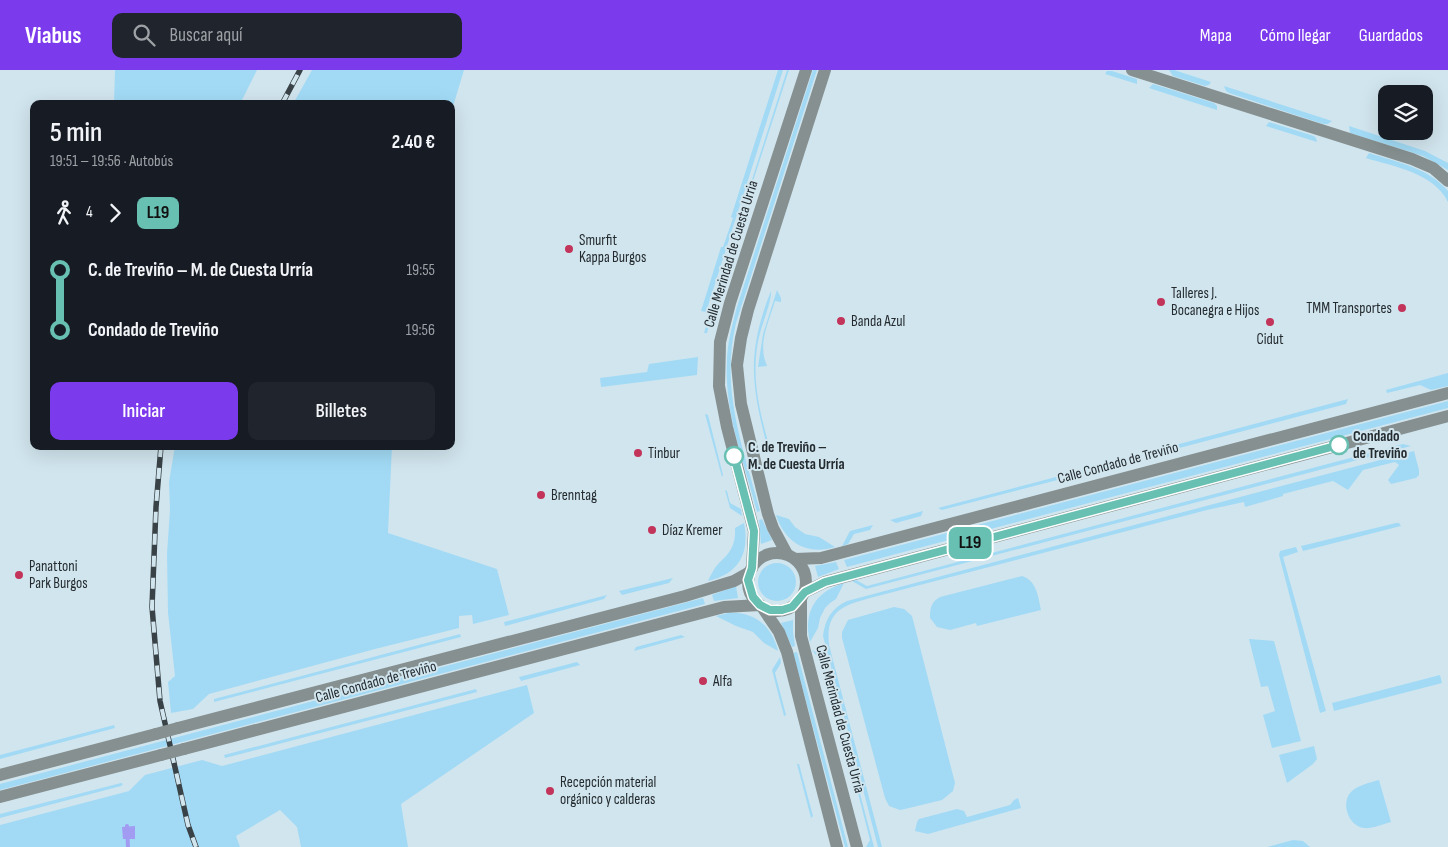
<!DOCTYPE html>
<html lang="es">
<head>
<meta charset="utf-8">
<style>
  body { margin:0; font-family:"Sofia Sans Condensed",sans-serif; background:#20242c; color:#f1f3f6; height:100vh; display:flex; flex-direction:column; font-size:19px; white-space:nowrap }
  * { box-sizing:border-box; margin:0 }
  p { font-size:16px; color:#9ea1a6 }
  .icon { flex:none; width:28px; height:28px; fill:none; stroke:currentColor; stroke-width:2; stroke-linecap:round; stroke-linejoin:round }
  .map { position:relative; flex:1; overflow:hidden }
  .details { position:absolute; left:30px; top:30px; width:425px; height:350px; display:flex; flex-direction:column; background:#171b24; border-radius:10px; box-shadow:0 5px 20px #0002 }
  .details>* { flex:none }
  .badge { padding:0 10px; border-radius:8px; font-size:18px; line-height:32px }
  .buttons { position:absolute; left:1378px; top:15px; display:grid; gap:10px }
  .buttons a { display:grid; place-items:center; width:55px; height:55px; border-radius:10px; background:#171b24; box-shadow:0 5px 20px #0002; font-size:25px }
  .map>.badge { position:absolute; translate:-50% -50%; box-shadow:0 0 0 2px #fff }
  .legs { display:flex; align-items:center; gap:8px; height:55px; padding:0 20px; font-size:16px }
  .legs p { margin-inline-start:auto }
  .headline { display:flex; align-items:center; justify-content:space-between; height:85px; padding:0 20px }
  h1 { font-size:28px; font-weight:600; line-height:38px }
  .primary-button { display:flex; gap:10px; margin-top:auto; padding:10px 20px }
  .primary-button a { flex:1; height:58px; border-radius:10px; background:#7c3aed; color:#fff; font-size:20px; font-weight:600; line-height:58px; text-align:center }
  .primary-button a+a { background:#20242c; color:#f1f3f6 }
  ul { padding:0 20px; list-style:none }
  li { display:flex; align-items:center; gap:18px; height:60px; font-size:19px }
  li i { display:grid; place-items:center; width:8px; height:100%; margin:0 6px; background:currentColor }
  li i::after { content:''; width:12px; height:12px; margin:-6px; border:4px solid; border-radius:50%; background:#171b24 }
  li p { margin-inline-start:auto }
  li:first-child i { background:linear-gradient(#0000 50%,currentColor 0) }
  li:last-child i { background:linear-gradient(currentColor 50%,#0000 0) }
  header { display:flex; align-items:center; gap:30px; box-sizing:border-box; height:70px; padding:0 25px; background:#7c3aed; color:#fff }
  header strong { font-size:24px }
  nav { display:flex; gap:28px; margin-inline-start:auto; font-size:18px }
  .search { width:350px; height:45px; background:#20242c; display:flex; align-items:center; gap:12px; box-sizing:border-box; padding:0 18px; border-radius:10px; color:#9ea1a6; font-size:19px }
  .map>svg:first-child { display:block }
  .green { fill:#a2daf5 }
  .water { fill:#a19cf2 }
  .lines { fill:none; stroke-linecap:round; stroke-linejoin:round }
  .stream { stroke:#a19cf2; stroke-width:4 }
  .minor { stroke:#869090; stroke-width:12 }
  .rail-casing { stroke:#394246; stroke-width:5.5 }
  .rail { stroke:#d1e5ee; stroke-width:4; stroke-dasharray:11; stroke-linecap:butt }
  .minor-bridge { stroke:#869090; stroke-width:12 }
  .line-1-casing { stroke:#fff; stroke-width:11 }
  .line-1 { stroke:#68c0b2; stroke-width:8 }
  .poi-dot { fill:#c3345b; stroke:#d1e5ee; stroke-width:2 }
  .stop-1-dot { fill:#fff; stroke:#68c0b2; stroke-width:2.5 }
  .labels { text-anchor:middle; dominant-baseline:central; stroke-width:4; stroke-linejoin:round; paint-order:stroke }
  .poi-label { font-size:15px; fill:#242b2f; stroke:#d1e5ee; text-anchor:start }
  .street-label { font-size:15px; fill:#242b2f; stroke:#d1e5ee }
  .stop-label { font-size:15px; font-weight:bold; fill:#242b2f; stroke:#d1e5ee; text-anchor:start }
</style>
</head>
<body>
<header>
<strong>Viabus</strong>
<div class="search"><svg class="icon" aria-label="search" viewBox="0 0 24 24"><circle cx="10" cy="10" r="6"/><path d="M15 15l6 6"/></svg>Buscar aquí</div>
<nav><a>Mapa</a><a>Cómo llegar</a><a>Guardados</a></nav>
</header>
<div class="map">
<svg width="1448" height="777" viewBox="0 0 1448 777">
  <rect width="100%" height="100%" fill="#d1e5ee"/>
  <g class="green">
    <polygon points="115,0 257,0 240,34 114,34"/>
    <polygon points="312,0 464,0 451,43 451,34 293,34"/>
    <polygon points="778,0 783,0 706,242 701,241 721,177 723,177 733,148 731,147"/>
    <polygon points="787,0 789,0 723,204 707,263 704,263 715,225"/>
    <path d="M813,0H817L736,253C720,320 743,377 760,441L757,442C745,395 724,342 727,292C727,274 732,257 736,240Z"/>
    <polygon points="1169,0 1174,0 1211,12 1209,15 1205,16 1173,6"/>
    <polygon points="1107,1 1112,1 1137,9 1137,14 1105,4"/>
    <polygon points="1153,14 1214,33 1217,36 1217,40 1149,18"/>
    <polygon points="1224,16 1332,51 1328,54 1323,54 1229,23 1226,21"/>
    <polygon points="1269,52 1314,66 1316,68 1317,72 1266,56"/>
    <polygon points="1349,56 1425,81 1448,93 1448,100 1423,86 1350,63"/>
    <path d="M1369,83C1397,92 1429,98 1448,121V132C1434,103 1395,97 1366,88Z"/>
    <path d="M777,220L781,228V232L775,231C769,252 757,274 767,296L758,297L763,264Z"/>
    <path d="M771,221C772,232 760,258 758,272C751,309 760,343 770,379L768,380C756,332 747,299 761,250C764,240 767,230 771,221Z"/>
    <polygon points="698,287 697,305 601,317 600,308 647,302 649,294"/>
    <polygon points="1448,303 1448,316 1431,320 1420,315 1387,323 1386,320"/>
    <polygon points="1348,329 1346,334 1168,381 1164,378"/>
    <polygon points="1448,331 1448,338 847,497 844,490"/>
    <polygon points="705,344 708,345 723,405 722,407"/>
    <polygon points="1403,374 1411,376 866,519 852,511 856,510 867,516"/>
    <polygon points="175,376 392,376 388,463 497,499 509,545 473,554 472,545 459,546 459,558 375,579 209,624 193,639 171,643 168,612 175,606 168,543 167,484 170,440 169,412"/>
    <path d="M1414,381L1419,400V405L1416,408L1391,414L1388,410L1399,395L1395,392L1363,400L1348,420L1333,411L1283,424V426L1245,437L1244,432L1207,440L874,527C845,535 825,539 829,575L882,777H878L823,566C825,549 832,538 847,531Z"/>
    <polygon points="1132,387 1131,391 942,440 938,438"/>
    <polygon points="725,420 727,421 730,433 741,439 742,446 730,438"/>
    <polygon points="923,441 921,446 896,453 890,450"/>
    <path d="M776,445L789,449L795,457L805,464L819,467L835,477C806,486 785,472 776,445Z"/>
    <polygon points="762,449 772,470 761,474 759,450"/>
    <path d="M744,453C750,483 739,504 708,511C711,505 714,498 719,493C730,483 736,475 735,458Z"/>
    <polygon points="1396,453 1399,453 1401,456 1303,481 1301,476"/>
    <polygon points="873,455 870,460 854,464 848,474 842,476 850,461"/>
    <polygon points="1296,477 1298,482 1283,487 1326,641 1320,643 1279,485 1280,481"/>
    <polygon points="836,492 839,499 818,507 815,496"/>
    <circle cx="777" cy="512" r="19"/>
    <path d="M1022,506C1037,511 1038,526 1041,540L977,556L976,553L950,560L937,557L930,548C930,538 931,532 940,527Z"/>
    <polygon points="673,508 669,513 622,525 619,521"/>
    <path d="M844,513L836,529L830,533L825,538L820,548L818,558L810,572C803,542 815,522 844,513Z"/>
    <polygon points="736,516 738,528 714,531 712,525"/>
    <polygon points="607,525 604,529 505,556 504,552"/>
    <polygon points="703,528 705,534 0,720 0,714"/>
    <polygon points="894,537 904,539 912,546 955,713 953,721 942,730 905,739 900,740 889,736 885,728 842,568 842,562 848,550"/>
    <path d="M728,543C754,541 772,556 778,581L764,573L753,562L736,556L716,546Z"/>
    <polygon points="793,550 793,562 795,576 792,577 781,553"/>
    <polygon points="460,564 461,567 214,632 214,629"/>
    <polygon points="681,565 685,567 634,581 636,577"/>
    <polygon points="1249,569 1274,571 1301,671 1272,678 1263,645 1275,641 1268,616 1261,617"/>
    <polygon points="812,580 824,586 874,777 866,777 870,770 824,591 816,585"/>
    <polygon points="797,582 848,777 845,777 795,590 793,583"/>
    <polygon points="780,587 781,593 775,603 786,645 784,646 772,600"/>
    <polygon points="577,592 580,595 521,611 519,607"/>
    <polygon points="1440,605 1442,613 1334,641 1332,633"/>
    <polygon points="527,615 534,643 401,734 408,777 301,777 297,757 280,740 236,766 240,777 0,777 0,755 129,721 145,705 202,690 222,696"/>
    <polygon points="476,619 477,622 225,688 224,685"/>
    <polygon points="114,655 115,658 0,689 0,685"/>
    <polygon points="1314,676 1317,689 1313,694 1287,713 1279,685"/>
    <polygon points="797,694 799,694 813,746 811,748"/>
    <path d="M1379,710L1391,752C1383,754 1372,759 1364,758C1349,756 1341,735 1350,723C1357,715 1369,713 1379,710Z"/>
    <polygon points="121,713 123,714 121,716 0,748 0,744"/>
    <polygon points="1018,728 1021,738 928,764 915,761 917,752 919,749 957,739 964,741 967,747 1010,735 1014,730"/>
    <polygon points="1293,770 1303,771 1310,777 1267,777"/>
  </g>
  <polygon class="water" points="135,756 135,769 123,769 122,757"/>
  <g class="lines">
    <polyline class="stream" points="127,756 128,777"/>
    <g class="minor">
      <polyline points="1132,0 1412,89 1433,98 1448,111"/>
      <circle cx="777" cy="512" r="29"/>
      <polyline points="787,484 773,458 768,444 741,334 737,295 741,268 748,240 825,0"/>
      <polyline points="795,489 821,488 1448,323"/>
      <polyline points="752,498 754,461 727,357 719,316 720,272 730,233 806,0"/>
      <polyline points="805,522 825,512 1448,346"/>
      <polyline points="801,528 801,566 857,777"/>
      <polyline points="762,537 779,562 787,582 837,777"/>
      <polyline points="178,658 685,526 734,511 750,502"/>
      <polyline points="184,679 724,537 760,535"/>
      <polyline points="0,705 156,664"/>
      <polyline points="0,727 161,685"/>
    </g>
    <defs>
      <g id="rail">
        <polyline points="282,34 300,0"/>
        <polyline points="161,376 156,437 152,537 160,631 188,755 196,777"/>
      </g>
    </defs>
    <use href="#rail" class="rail-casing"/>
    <use href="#rail" class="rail"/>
    <g class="minor-bridge">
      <polyline points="156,664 178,658"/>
      <polyline points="161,685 184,679"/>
    </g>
  </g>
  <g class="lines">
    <defs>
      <polyline id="line-1" points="734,386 754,461 752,498 748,510 753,527 760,535 770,540 782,540 792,537 805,522 825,512 1339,375"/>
    </defs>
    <use href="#line-1" class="line-1-casing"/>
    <use href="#line-1" class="line-1"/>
  </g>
  <g class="poi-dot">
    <circle cx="569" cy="179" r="5"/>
    <circle cx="1161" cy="232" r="5"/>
    <circle cx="1402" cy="238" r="5"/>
    <circle cx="841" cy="251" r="5"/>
    <circle cx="1270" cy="252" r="5"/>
    <circle cx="638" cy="383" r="5"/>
    <circle cx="541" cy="425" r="5"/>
    <circle cx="652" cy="460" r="5"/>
    <circle cx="19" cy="505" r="5"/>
    <circle cx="703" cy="611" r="5"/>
    <circle cx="550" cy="721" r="5"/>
  </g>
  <g class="stop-1-dot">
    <circle cx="1339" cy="375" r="9"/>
    <circle cx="734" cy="386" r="9"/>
  </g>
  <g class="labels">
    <g class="poi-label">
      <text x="579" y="170">Smurfit<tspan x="579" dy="17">Kappa Burgos</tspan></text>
      <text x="1171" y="223">Talleres J.<tspan x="1171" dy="17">Bocanegra e Hijos</tspan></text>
      <text x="1392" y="238" text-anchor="end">TMM Transportes</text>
      <text x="851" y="251">Banda Azul</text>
      <text x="1270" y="269" text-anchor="middle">Cidut</text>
      <text x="648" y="383">Tinbur</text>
      <text x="551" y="425">Brenntag</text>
      <text x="662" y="460">Díaz Kremer</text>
      <text x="29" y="496">Panattoni<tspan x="29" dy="17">Park Burgos</tspan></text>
      <text x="713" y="611">Alfa</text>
      <text x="560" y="712">Recepción material<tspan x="560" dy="17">orgánico y calderas</tspan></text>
    </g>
    <g class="street-label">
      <text transform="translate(731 184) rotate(-73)">Calle Merindad de Cuesta Urria</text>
      <text transform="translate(1118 393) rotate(-15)">Calle Condado de Treviño</text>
      <text transform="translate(376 612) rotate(-15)">Calle Condado de Treviño</text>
      <text transform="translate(840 649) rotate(75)">Calle Merindad de Cuesta Urria</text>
    </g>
    <g class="stop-label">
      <text x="1353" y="366">Condado<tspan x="1353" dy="17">de Treviño</tspan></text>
      <text x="748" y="377">C. de Treviño –<tspan x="748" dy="17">M. de Cuesta Urría</tspan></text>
    </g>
  </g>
</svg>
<div class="buttons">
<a><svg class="icon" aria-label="layers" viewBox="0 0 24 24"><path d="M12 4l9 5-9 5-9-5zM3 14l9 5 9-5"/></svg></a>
</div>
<b class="badge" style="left:970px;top:473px;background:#68c0b2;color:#111">L19</b>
<section class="details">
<div class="headline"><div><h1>5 min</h1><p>19:51 – 19:56 · Autobús</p></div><b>2.40 €</b></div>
<div class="legs"><svg class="icon" aria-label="walk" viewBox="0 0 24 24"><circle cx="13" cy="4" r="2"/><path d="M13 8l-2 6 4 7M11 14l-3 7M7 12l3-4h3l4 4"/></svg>4<svg class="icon" aria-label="forward" viewBox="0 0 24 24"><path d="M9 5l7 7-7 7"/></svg><b class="badge" style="background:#68c0b2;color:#111">L19</b></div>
<ul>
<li><i style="color:#68c0b2"></i><b>C. de Treviño – M. de Cuesta Urría</b><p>19:55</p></li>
<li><i style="color:#68c0b2"></i><b>Condado de Treviño</b><p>19:56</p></li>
</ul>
<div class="primary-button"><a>Iniciar</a><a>Billetes</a></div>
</section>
</div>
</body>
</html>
